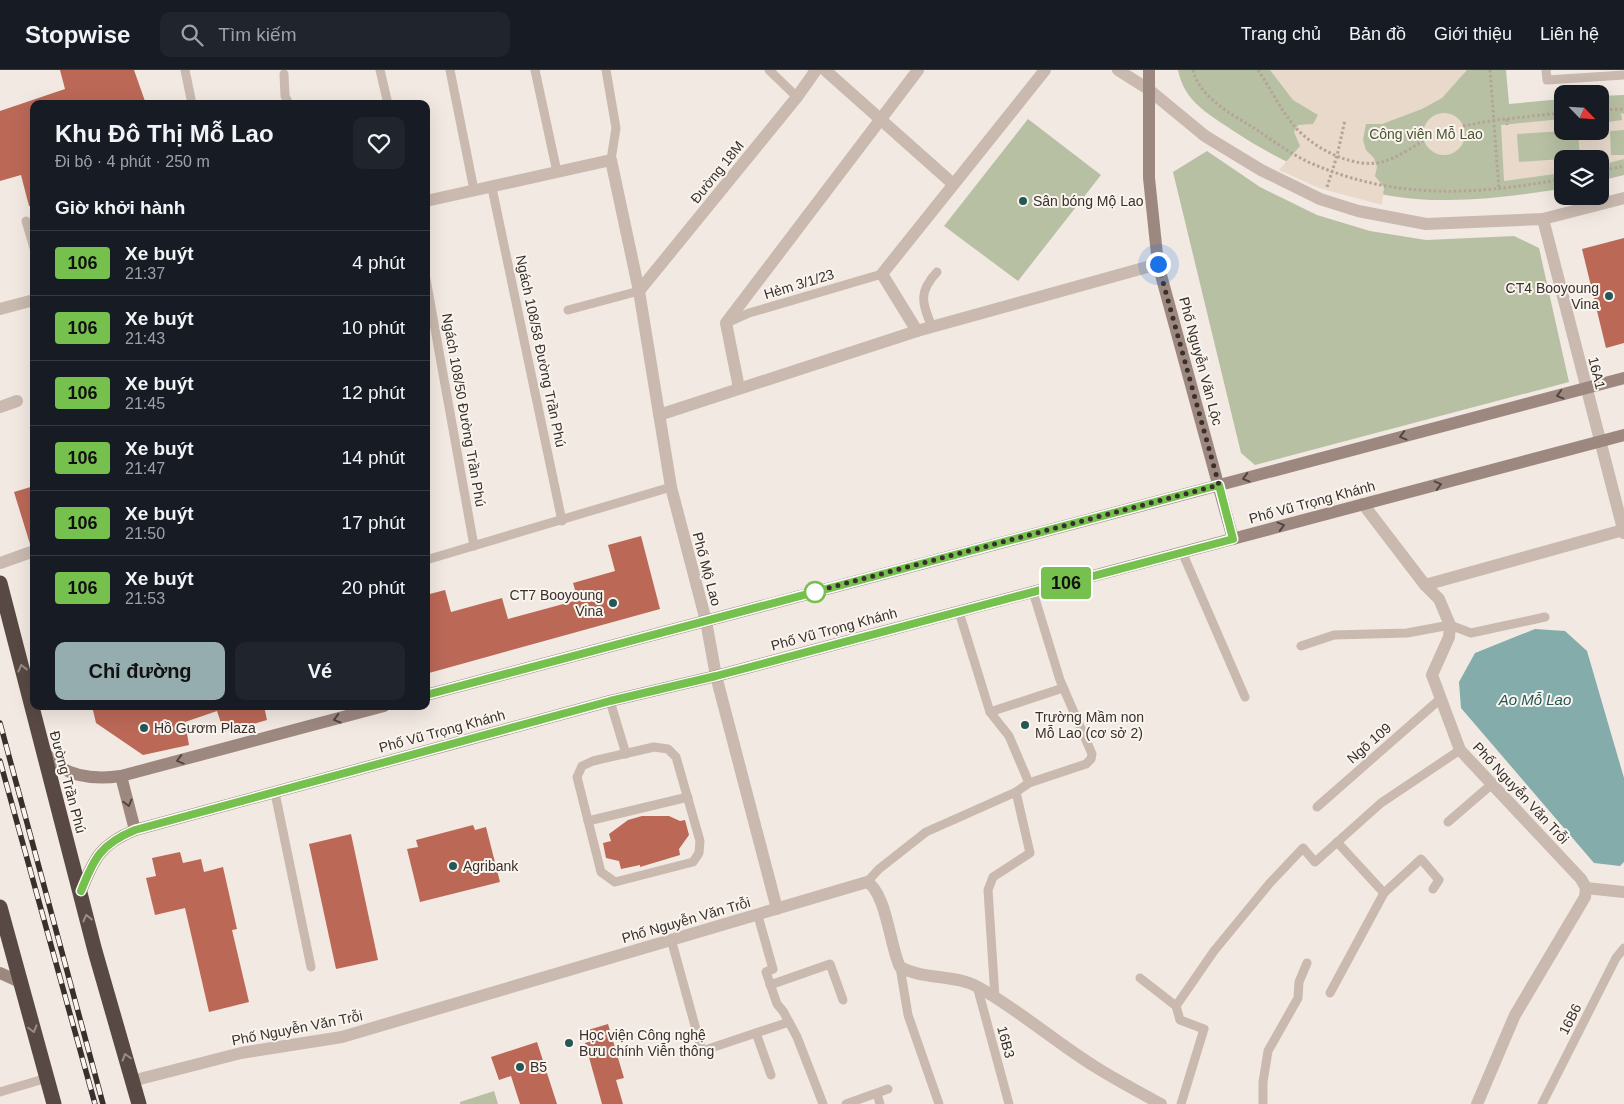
<!DOCTYPE html>
<html lang="vi">
<head>
<meta charset="utf-8">
<style>
  body { margin:0; font-family:Helvetica,sans-serif; background:#20242c; color:#f1f3f6; height:100vh; display:flex; flex-direction:column; font-size:19px; white-space:nowrap }
  * { box-sizing:border-box; margin:0 }
  p { font-size:16px; color:#9ea1a6 }
  .icon { flex:none; width:28px; height:28px; fill:none; stroke:currentColor; stroke-width:2; stroke-linecap:round; stroke-linejoin:round }
  .map { position:relative; flex:1; overflow:hidden }
  .side { position:absolute; left:30px; top:30px; width:400px; height:610px; display:flex; flex-direction:column; background:#171b24; border-radius:10px; box-shadow:0 5px 20px #0002 }
  .side>* { flex:none }
  .badge { padding:0 10px; border-radius:4px; font-size:18px; line-height:32px }
  .needle { width:32px; rotate:115deg }
  .tools { position:absolute; left:1554px; top:15px; display:grid; gap:10px }
  .tools a { display:grid; place-items:center; width:55px; height:55px; border-radius:10px; background:#171b24; box-shadow:0 5px 20px #0002; font-size:25px }
  .you { position:absolute; width:25px; height:25px; margin:-12px; border:4px solid #fff; border-radius:50%; background:#1a73e8; box-shadow:0 0 0 8px #1a73e833 }
  .map>.badge { position:absolute; translate:-50% -50%; box-shadow:0 0 0 2px #fff }
  h2 { padding:0 25px; font-size:19px; line-height:45px }
  .round { display:grid; place-items:center; flex:none; width:52px; height:52px; border-radius:10px; background:#20242c }
  .head { display:flex; align-items:center; justify-content:space-between; height:85px; padding:0 25px }
  h1 { font-size:24px; font-weight:700; line-height:38px }
  .primary-button { display:flex; gap:10px; margin-top:auto; padding:10px 25px }
  .primary-button a { flex:1; height:58px; border-radius:10px; background:#95adae; color:#111; font-size:20px; font-weight:700; line-height:58px; text-align:center }
  .primary-button a+a { background:#20242c; color:#f1f3f6 }
  ul { padding:0; list-style:none }
  li { display:flex; align-items:center; gap:15px; height:65px; padding:0 25px; border-top:1px solid #363941 }
  li div { flex:1 }
  li b { display:block; font-size:19px }
  li em { font-style:normal }
  li .badge { min-width:55px; font-weight:700; text-align:center }
  header { display:flex; align-items:center; gap:30px; box-sizing:border-box; height:70px; padding:0 25px; background:#171b24; border-bottom:1px solid #363941 }
  header strong { font-size:24px }
  nav { display:flex; gap:28px; margin-inline-start:auto; font-size:18px }
  .search { width:350px; height:45px; background:#20242c; display:flex; align-items:center; gap:12px; box-sizing:border-box; padding:0 18px; border-radius:10px; color:#9ea1a6; font-size:19px }
  .map>svg:first-child { display:block }
  .green { fill:#b8c0a3 }
  .plaza { fill:#e8d9cb }
  .water { fill:#83acab }
  .building { fill:#bb6857 }
  .lines { fill:none; stroke-linecap:round; stroke-linejoin:round }
  .path { stroke:#b5a399; stroke-width:3; stroke-dasharray:2.5 2.5; stroke-linecap:butt }
  .lane { stroke:#c9b9af; stroke-width:9 }
  .street { stroke:#c9b9af; stroke-width:12 }
  .secondary { stroke:#9d8880; stroke-width:12 }
  .highway { stroke:#594944; stroke-width:15 }
  .rail-casing { stroke:#392f2c; stroke-width:5.5 }
  .rail { stroke:#f9f4ee; stroke-width:4; stroke-dasharray:11; stroke-linecap:butt }
  .oneway { stroke:#524541 }
  .oneway2 { stroke:#998d88 }
  .line-casing { stroke:#fff; stroke-width:11 }
  .line { stroke:#76c04d; stroke-width:8 }
  .walk { stroke:#392f2c; stroke-width:5; stroke-dasharray:0 9 }
  .poi-dot { fill:#255757; stroke:#f9f4ee; stroke-width:2 }
  .stop-dot { fill:#fff; stroke:#76c04d; stroke-width:2.5 }
  .labels { text-anchor:middle; dominant-baseline:central; stroke-width:4; stroke-linejoin:round; paint-order:stroke }
  .park-label { font-size:14px; fill:#4b5532; stroke:#f9f4ee }
  .street-label { font-size:14px; fill:#392f2c; stroke:#f9f4ee }
  .poi-label { font-size:14px; fill:#392f2c; stroke:#f9f4ee; text-anchor:start }
  .water-label { font-size:15px; font-style:italic; fill:#255757; stroke:#f9f4ee }
</style>
</head>
<body>
<header>
<strong>Stopwise</strong>
<div class="search"><svg class="icon" aria-label="search" viewBox="0 0 24 24"><circle cx="10" cy="10" r="6"/><path d="M15 15l6 6"/></svg>Tìm kiếm</div>
<nav><a>Trang chủ</a><a>Bản đồ</a><a>Giới thiệu</a><a>Liên hệ</a></nav>
</header>
<div class="map">
<svg width="1624" height="1034" viewBox="0 0 1624 1034">
  <rect width="100%" height="100%" fill="#f2e9e2"/>
  <g class="green">
    <path d="M1178,0H1506L1509,34L1562,29V61H1600V26L1624,25V105L1600,111V89H1562V119C1525,124 1487,130 1449,130C1371,132 1295,102 1232,60C1207,43 1184,31 1178,0Z"/>
    <polygon points="1028,49 1101,105 1018,211 944,156"/>
    <polygon points="1207,81 1260,117 1317,145 1370,161 1426,170 1514,166 1539,178 1569,312 1255,395 1241,383 1173,102"/>
    <polygon points="494,1021 498,1034 460,1034 460,1032"/>
  </g>
  <g class="plaza">
    <polygon points="1270,0 1467,0 1442,28 1422,39 1382,54 1366,54 1363,70 1366,80 1374,88 1377,97 1375,106 1384,117 1382,135 1319,118 1279,100 1300,76 1294,62 1298,55 1313,54 1318,45 1293,30"/>
    <circle cx="1444" cy="64" r="21"/>
    <polygon points="1621,43 1624,44 1624,60 1610,61 1611,85 1624,85 1624,89 1600,95 1600,89 1569,89 1580,88 1578,61 1600,61 1600,46 1607,45 1608,52 1622,50"/>
    <polygon points="1562,49 1562,61 1517,64 1519,92 1562,89 1562,103 1504,111 1501,55"/>
  </g>
  <polygon class="water" points="1535,559 1565,561 1587,581 1624,708 1624,792 1620,796 1594,793 1461,638 1459,612 1475,583"/>
  <g class="building">
    <polygon points="60,0 134,0 146,34 34,34 34,136 29,136 21,105 0,111 0,41 65,19"/>
    <polygon points="1624,168 1624,273 1606,278 1582,179"/>
    <polygon points="34,416 34,473 30,474 14,422"/>
    <polygon points="641,466 660,539 429,603 426,592 426,525 445,520 451,542 502,528 508,549 578,530 573,513 615,501 608,475"/>
    <polygon points="92,636 264,636 267,650 224,662 217,641 185,652 189,675 143,685 96,653"/>
    <polygon points="642,746 669,746 680,751 685,750 689,765 679,779 680,785 640,797 640,795 621,799 619,791 606,788 603,773 611,771 609,764 628,750"/>
    <polygon points="473,755 475,760 486,757 500,812 420,832 407,779 418,777 416,770"/>
    <polygon points="351,764 378,890 336,899 309,774"/>
    <polygon points="180,782 183,793 201,789 204,802 223,797 237,859 232,860 249,932 209,942 185,838 155,845 146,808 156,806 152,788"/>
    <polygon points="608,954 624,1008 616,1010 623,1034 602,1034 585,973 591,971 588,960"/>
    <polygon points="537,972 557,1034 520,1034 511,1006 499,1010 491,987"/>
  </g>
  <g class="lines">
    <g class="path">
      <path d="M1193,0C1199,26 1229,43 1251,56C1271,69 1291,85 1313,94C1396,130 1476,125 1562,109"/>
      <path d="M1258,0C1271,19 1281,41 1296,58C1315,79 1354,99 1382,92C1397,88 1411,78 1423,71"/>
      <polyline points="1490,0 1499,120"/>
      <polyline points="1600,40 1624,39"/>
      <polyline points="1507,49 1507,55"/>
      <polyline points="1463,56 1495,50 1562,43"/>
      <polyline points="1600,101 1624,96"/>
      <polyline points="1327,117 1337,86 1345,50"/>
    </g>
    <g class="lane">
      <polyline points="185,0 192,34"/>
      <polyline points="380,0 388,34"/>
      <polyline points="450,0 474,120"/>
      <polyline points="535,0 557,102"/>
      <polyline points="606,0 616,58 611,90"/>
      <polyline points="769,0 797,27"/>
      <polyline points="1546,0 1547,10 1624,5"/>
      <polyline points="284,4 285,26 289,34"/>
      <polyline points="492,118 562,451"/>
      <polyline points="26,151 34,178"/>
      <polyline points="426,209 474,476"/>
      <polyline points="568,240 639,221"/>
      <polyline points="727,253 749,243 882,204"/>
      <path d="M932,257C922,233 918,222 937,202"/>
      <polyline points="1182,482 1245,627"/>
      <polyline points="426,490 671,417"/>
      <polyline points="959,542 990,642 1009,666 1029,713 1086,694 1091,689 1092,684 1060,610 1033,522"/>
      <polyline points="1301,576 1334,565 1407,563 1450,555 1471,563 1545,547"/>
      <polyline points="610,631 626,684"/>
      <polyline points="990,642 1063,618"/>
      <polygon points="654,677 668,679 676,687 700,771 699,783 693,792 615,812 601,802 577,707 582,696 593,691"/>
      <polyline points="275,723 311,897"/>
      <polyline points="1317,737 1439,630"/>
      <polyline points="588,751 688,727"/>
      <polyline points="1448,752 1492,714"/>
      <polyline points="867,812 879,799 926,762 1016,722"/>
      <polyline points="1384,823 1421,789 1439,810 1433,819"/>
      <polyline points="758,846 773,899 766,902 777,934 783,941 797,967 823,1034"/>
      <polyline points="671,869 702,981 789,952"/>
      <polyline points="900,897 908,945 939,1034"/>
      <polyline points="1140,908 1176,936"/>
      <polyline points="770,915 830,894 843,930"/>
      <polyline points="977,916 1009,1034"/>
      <polyline points="1330,923 1384,823 1337,772"/>
      <polyline points="995,928 988,820 993,807 1030,783 1016,722 1029,713"/>
      <polyline points="756,963 771,1005"/>
      <polyline points="0,1022 47,1008"/>
      <polyline points="877,1024 880,1034"/>
      <polyline points="846,1034 888,1019"/>
      <polyline points="1181,1034 1204,959 1180,950 1176,936 1214,881 1269,814 1303,778 1315,792 1381,733 1460,680"/>
      <polyline points="1263,1034 1263,1012 1268,981 1298,928 1299,912 1307,893"/>
      <polyline points="1542,1034 1616,888 1624,878"/>
    </g>
    <g class="street">
      <polyline points="825,0 952,113"/>
      <polyline points="1118,0 1148,19 1205,66 1261,100 1320,129 1358,141 1426,154 1543,149 1624,128"/>
      <polyline points="426,131 611,90 639,221 671,417 706,551 716,606 777,839"/>
      <polyline points="1543,149 1624,463"/>
      <polyline points="639,221 797,27 816,0"/>
      <polyline points="0,239 34,230"/>
      <polyline points="917,261 882,204 1045,0"/>
      <polyline points="739,318 726,253 918,0"/>
      <polyline points="0,337 17,331"/>
      <polyline points="659,345 917,261 1158,194"/>
      <polyline points="1363,434 1425,515 1439,529 1450,555 1449,567 1432,605 1460,680 1581,809 1586,818 1585,827 1515,945 1477,1034"/>
      <polyline points="0,493 34,481"/>
      <polyline points="1425,515 1623,460"/>
      <polyline points="1586,818 1624,822"/>
      <path d="M132,1011L241,983L342,967L867,812C886,822 890,876 900,897C924,910 954,904 978,917C1019,940 1054,971 1094,996C1116,1010 1139,1022 1161,1034"/>
    </g>
    <g class="secondary">
      <polyline points="1149,0 1149,108 1158,194 1233,469"/>
      <polyline points="426,625 1624,308"/>
      <path d="M45,682C61,707 94,710 121,706L384,636"/>
      <polyline points="121,706 135,760"/>
      <path d="M81,821C94,788 101,774 135,760L610,631L716,606L1624,365"/>
      <polyline points="0,903 20,912"/>
    </g>
    <g class="highway">
      <polyline points="0,513 95,881 139,1034"/>
      <polyline points="0,837 54,1034"/>
    </g>
    <defs>
      <g id="rail">
        <polyline points="0,653 103,1034"/>
        <polyline points="0,691 95,1034"/>
      </g>
    </defs>
    <use href="#rail" class="rail-casing"/>
    <use href="#rail" class="rail"/>
  </g>
  <defs><path id="oneway-chevron" d="M-2-3.5L2.5 0L-2 3.5" fill="none" stroke-width="1.6" stroke-linecap="round" stroke-linejoin="round" transform="scale(1.25)"/></defs>
  <g class="oneway">
    <use href="#oneway-chevron" transform="translate(1560 325) rotate(165)"/>
    <use href="#oneway-chevron" transform="translate(1403 366) rotate(165)"/>
    <use href="#oneway-chevron" transform="translate(1246 408) rotate(165)"/>
    <use href="#oneway-chevron" transform="translate(1438 415) rotate(-15)"/>
    <use href="#oneway-chevron" transform="translate(1281 456) rotate(-15)"/>
    <use href="#oneway-chevron" transform="translate(337 649) rotate(165)"/>
    <use href="#oneway-chevron" transform="translate(180 690) rotate(165)"/>
    <use href="#oneway-chevron" transform="translate(128 733) rotate(75)"/>
  </g>
  <g class="oneway2">
    <use href="#oneway-chevron" transform="translate(22 598) rotate(-104)"/>
    <use href="#oneway-chevron" transform="translate(87 848) rotate(-104)"/>
    <use href="#oneway-chevron" transform="translate(33 959) rotate(74)"/>
    <use href="#oneway-chevron" transform="translate(126 987) rotate(-106)"/>
  </g>
  <g class="lines">
    <defs>
      <path id="line" d="M81,821C94,788 101,774 135,760L610,631L716,606L1233,469L1219,415L426,625"/>
    </defs>
    <use href="#line" class="line-casing"/>
    <use href="#line" class="line"/>
    <polyline class="walk" points="815,522 809,523 1219,415 1158,194"/>
  </g>
  <g class="poi-dot">
    <circle cx="1023" cy="131" r="5"/>
    <circle cx="1609" cy="226" r="5"/>
    <circle cx="613" cy="533" r="5"/>
    <circle cx="1025" cy="655" r="5"/>
    <circle cx="144" cy="658" r="5"/>
    <circle cx="453" cy="796" r="5"/>
    <circle cx="569" cy="973" r="5"/>
    <circle cx="520" cy="997" r="5"/>
  </g>
  <circle class="stop-dot" cx="815" cy="522" r="10"/>
  <g class="labels">
    <g class="park-label">
      <text x="1426" y="64">Công viên Mỗ Lao</text>
    </g>
    <g class="street-label">
      <text transform="translate(717 102) rotate(-51)">Đường 18M</text>
      <text transform="translate(799 214) rotate(-17)">Hẻm 3/1/23</text>
      <text transform="translate(541 281) rotate(78)">Ngách 108/58 Đường Trần Phú</text>
      <text transform="translate(1201 291) rotate(75)">Phố Nguyễn Văn Lộc</text>
      <text transform="translate(1597 303) rotate(76)">16A1</text>
      <text transform="translate(464 340) rotate(80)">Ngách 108/50 Đường Trần Phú</text>
      <text transform="translate(1312 432) rotate(-15)">Phố Vũ Trọng Khánh</text>
      <text transform="translate(707 499) rotate(75)">Phố Mộ Lao</text>
      <text transform="translate(834 559) rotate(-15)">Phố Vũ Trọng Khánh</text>
      <text transform="translate(442 661) rotate(-15)">Phố Vũ Trọng Khánh</text>
      <text transform="translate(1369 673) rotate(-41)">Ngõ 109</text>
      <text transform="translate(68 712) rotate(75)">Đường Trần Phú</text>
      <text transform="translate(1521 723) rotate(47)">Phố Nguyễn Văn Trỗi</text>
      <text transform="translate(686 850) rotate(-16)">Phố Nguyễn Văn Trỗi</text>
      <text transform="translate(1570 949) rotate(-63)">16B6</text>
      <text transform="translate(297 958) rotate(-11)">Phố Nguyễn Văn Trỗi</text>
      <text transform="translate(1006 972) rotate(75)">16B3</text>
    </g>
    <g class="poi-label">
      <text x="1033" y="131">Sân bóng Mộ Lao</text>
      <text x="1599" y="218" text-anchor="end">CT4 Booyoung<tspan x="1599" dy="16">Vina</tspan></text>
      <text x="603" y="525" text-anchor="end">CT7 Booyoung<tspan x="603" dy="16">Vina</tspan></text>
      <text x="1035" y="647">Trường Mầm non<tspan x="1035" dy="16">Mỗ Lao (cơ sở 2)</tspan></text>
      <text x="154" y="658">Hồ Gươm Plaza</text>
      <text x="463" y="796">Agribank</text>
      <text x="579" y="965">Học viện Công nghệ<tspan x="579" dy="16">Bưu chính Viễn thông</tspan></text>
      <text x="530" y="997">B5</text>
    </g>
    <g class="water-label">
      <text x="1535" y="629">Ao Mỗ Lao</text>
    </g>
  </g>
</svg>
<div class="tools">
<a><svg class="needle" viewBox="-14 -14 28 28"><path d="M0-13l5 13h-10z" fill="#e53935"/><path d="M0 13l5-13h-10z" fill="#9ea1a6"/></svg></a>
<a><svg class="icon" aria-label="layers" viewBox="0 0 24 24"><path d="M12 4l9 5-9 5-9-5zM3 14l9 5 9-5"/></svg></a>
</div>
<div class="you" style="left:1158px;top:194px"></div>
<b class="badge" style="left:1066px;top:513px;background:#76c04d;color:#111">106</b>
<section class="side">
<div class="head"><div><h1>Khu Đô Thị Mỗ Lao</h1><p>Đi bộ · 4 phút · 250 m</p></div><a class="round"><svg class="icon" aria-label="heart" viewBox="0 0 24 24"><path d="M12 20l-8-8c-3-5 5-10 8-4 3-6 11-1 8 4z"/></svg></a></div>
<h2>Giờ khởi hành</h2>
<ul>
<li><span class="badge" style="background:#76c04d;color:#111">106</span><div><b>Xe buýt</b><p>21:37</p></div><em>4 phút</em></li>
<li><span class="badge" style="background:#76c04d;color:#111">106</span><div><b>Xe buýt</b><p>21:43</p></div><em>10 phút</em></li>
<li><span class="badge" style="background:#76c04d;color:#111">106</span><div><b>Xe buýt</b><p>21:45</p></div><em>12 phút</em></li>
<li><span class="badge" style="background:#76c04d;color:#111">106</span><div><b>Xe buýt</b><p>21:47</p></div><em>14 phút</em></li>
<li><span class="badge" style="background:#76c04d;color:#111">106</span><div><b>Xe buýt</b><p>21:50</p></div><em>17 phút</em></li>
<li><span class="badge" style="background:#76c04d;color:#111">106</span><div><b>Xe buýt</b><p>21:53</p></div><em>20 phút</em></li>
</ul>
<div class="primary-button"><a>Chỉ đường</a><a>Vé</a></div>
</section>
</div>
</body>
</html>
